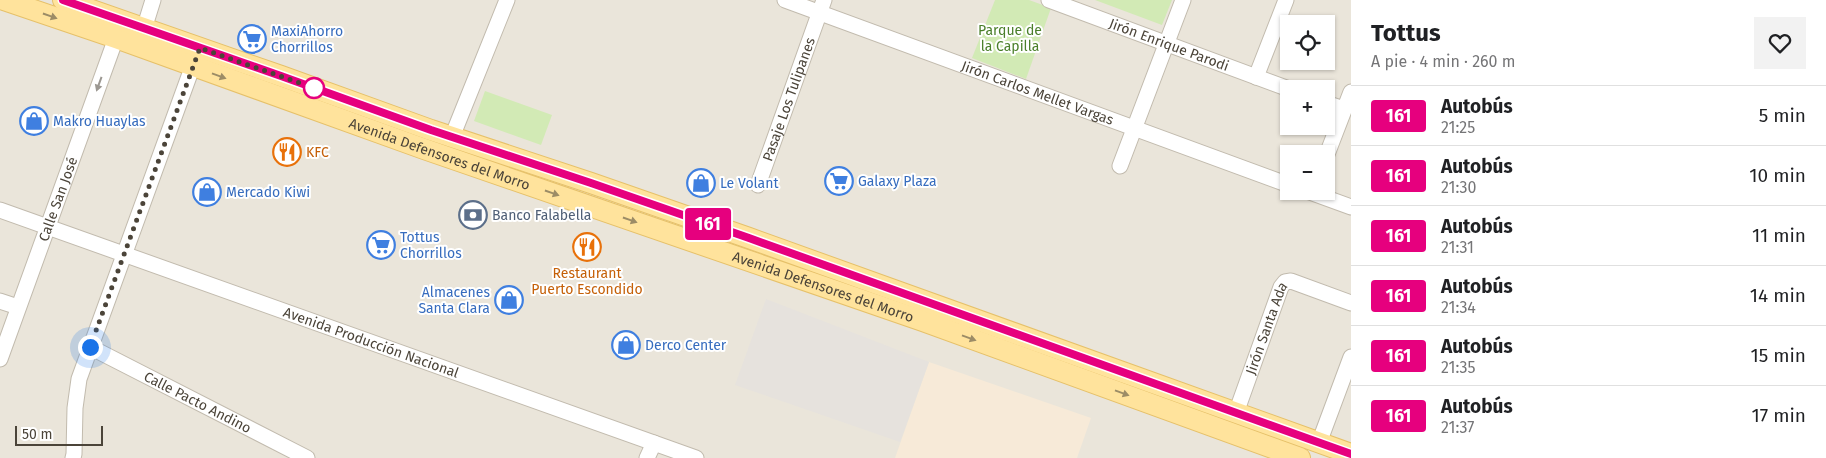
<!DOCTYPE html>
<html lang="es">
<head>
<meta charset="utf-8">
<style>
  body { margin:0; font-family:"Fira Sans",sans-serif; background:#f2f2f2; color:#202124; height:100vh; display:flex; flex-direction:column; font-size:19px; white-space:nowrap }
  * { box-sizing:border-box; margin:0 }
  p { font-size:16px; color:#757577 }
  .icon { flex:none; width:28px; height:28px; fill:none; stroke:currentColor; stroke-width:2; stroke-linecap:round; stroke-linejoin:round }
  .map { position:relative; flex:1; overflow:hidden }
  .panel { display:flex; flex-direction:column; background:#fff; width:475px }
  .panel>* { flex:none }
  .badge { padding:0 10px; border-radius:4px; font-size:18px; line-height:32px }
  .buttons { position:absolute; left:1280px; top:15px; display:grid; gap:10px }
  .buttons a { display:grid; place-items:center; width:55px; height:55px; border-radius:0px; background:#fff; box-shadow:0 1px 4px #0004; font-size:25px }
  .scale { position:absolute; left:15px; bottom:12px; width:88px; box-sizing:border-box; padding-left:5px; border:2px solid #4b4439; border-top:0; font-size:14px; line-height:18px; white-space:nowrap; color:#4b4439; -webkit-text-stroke:4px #fff; paint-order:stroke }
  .you { position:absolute; width:25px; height:25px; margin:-12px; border:4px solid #fff; border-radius:50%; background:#1a73e8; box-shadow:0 0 0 8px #1a73e833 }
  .map>.badge { position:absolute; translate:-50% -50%; box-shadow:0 0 0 2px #fff }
  .round { display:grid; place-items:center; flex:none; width:52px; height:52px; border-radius:0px; background:#f2f2f2 }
  .head { display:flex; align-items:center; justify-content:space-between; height:85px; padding:0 20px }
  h1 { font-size:24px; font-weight:700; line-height:38px }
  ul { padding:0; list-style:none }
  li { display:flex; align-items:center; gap:15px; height:60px; padding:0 20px; border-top:1px solid #e0e0e0 }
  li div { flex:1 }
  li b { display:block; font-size:19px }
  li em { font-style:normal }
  li .badge { min-width:55px; font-weight:700; text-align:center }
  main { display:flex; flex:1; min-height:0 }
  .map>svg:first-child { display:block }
  .residential { fill:#eae5da; fill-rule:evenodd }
  .commercial { fill:#f7ead8 }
  .industrial { fill:#e6e2dd }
  .green { fill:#d2eab5 }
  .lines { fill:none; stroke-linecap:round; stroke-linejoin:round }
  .minor-casing { stroke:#c2bbae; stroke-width:17 }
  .major-casing { stroke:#e6c16a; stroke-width:22 }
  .minor { stroke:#fff; stroke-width:15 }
  .major { stroke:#ffe39c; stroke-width:20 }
  .oneway { fill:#9c8c66 }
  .oneway2 { fill:#9c9892 }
  .line-casing { stroke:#fff; stroke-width:11 }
  .line { stroke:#e6007e; stroke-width:8 }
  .walk { stroke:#4b4439; stroke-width:5; stroke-dasharray:0 9 }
  .stop-dot { fill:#fff; stroke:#e6007e; stroke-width:2.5 }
  .labels { text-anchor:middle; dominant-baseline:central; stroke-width:4; stroke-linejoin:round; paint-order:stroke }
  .park-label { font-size:14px; fill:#4a7f2a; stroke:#fff }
  .shop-label { font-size:14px; fill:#366cbe; stroke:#fff; text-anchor:start }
  .street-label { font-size:14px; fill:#4b4439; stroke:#fff }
  .food-label { font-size:14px; fill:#c56008; stroke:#fff; text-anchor:start }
  .service-label { font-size:14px; fill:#4e5e75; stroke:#fff; text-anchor:start }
</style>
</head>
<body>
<main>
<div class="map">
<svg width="1351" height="458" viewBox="0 0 1351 458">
  <rect width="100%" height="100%" fill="#f6f3ec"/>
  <path class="residential" d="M0,0H1351V458H0ZM1289,24H1326V61H1289ZM1289,89H1326V126H1289ZM1289,154H1326V191H1289Z"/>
  <polygon class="commercial" points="929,362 1091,418 1077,458 895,458"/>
  <polygon class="industrial" points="766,299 929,362 900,442 735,385"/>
  <g class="green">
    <polygon points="995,0 1029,0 1051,8 1026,79 972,58"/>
    <polygon points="1095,0 1172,0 1162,25"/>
    <polygon points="485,91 552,115 541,145 474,121"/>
  </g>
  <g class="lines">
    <defs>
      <g id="minor">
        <path id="s1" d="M785,0L1289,185"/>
        <path id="s2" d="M1049,0L1289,89"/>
        <polyline points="144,29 153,0"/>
        <polyline points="1256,77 1286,0"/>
        <polyline points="1326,103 1344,109"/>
        <polyline points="452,137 507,0"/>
        <polyline points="1326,157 1351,92"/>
        <polyline points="1120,166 1183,0"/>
        <path id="s3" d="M758,185L824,0"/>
        <polyline points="1307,191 1351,207"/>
        <path id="s4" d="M0,210L696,458"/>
        <polyline points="0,301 18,307"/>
        <path id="s5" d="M90,347L307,458"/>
        <path id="s6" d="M0,359L116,38"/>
        <path id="s7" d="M1236,413L1281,287L1285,282L1291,281L1351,303"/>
        <polyline points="1319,443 1351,357"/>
        <polyline points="73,458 74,454 75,408 79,379 196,57"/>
        <polyline points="647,458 654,443"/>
      </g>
      <g id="major">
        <path id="s8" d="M4,0L116,38L424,149L923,321L1300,458"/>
        <polyline points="63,0 281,76 431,130 591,183 749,238 1351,454"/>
      </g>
    </defs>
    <use href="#minor" class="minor-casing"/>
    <use href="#major" class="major-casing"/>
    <use href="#minor" class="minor"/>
    <use href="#major" class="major"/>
  </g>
  <defs><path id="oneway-solid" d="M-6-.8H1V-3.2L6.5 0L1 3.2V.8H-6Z" transform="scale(1.25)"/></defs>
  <g class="oneway">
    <use href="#oneway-solid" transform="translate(50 16) rotate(19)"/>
    <use href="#oneway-solid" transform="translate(219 76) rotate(20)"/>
    <use href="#oneway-solid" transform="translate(552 193) rotate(19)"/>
    <use href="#oneway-solid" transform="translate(630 220) rotate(19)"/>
    <use href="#oneway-solid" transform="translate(969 338) rotate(20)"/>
    <use href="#oneway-solid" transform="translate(1122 393) rotate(20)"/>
  </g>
  <use class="oneway2" href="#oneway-solid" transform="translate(99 84) rotate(110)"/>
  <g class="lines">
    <defs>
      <polyline id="line" points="63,0 281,76 431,130 591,183 749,238 1351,454"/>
    </defs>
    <use href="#line" class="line-casing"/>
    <use href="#line" class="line"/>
    <polyline class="walk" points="90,347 200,48 317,89 314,88"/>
  </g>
  <defs>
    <symbol id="supermarket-ring" viewBox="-11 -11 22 22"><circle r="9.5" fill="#fff" stroke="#3f7fe0" stroke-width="1.5"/><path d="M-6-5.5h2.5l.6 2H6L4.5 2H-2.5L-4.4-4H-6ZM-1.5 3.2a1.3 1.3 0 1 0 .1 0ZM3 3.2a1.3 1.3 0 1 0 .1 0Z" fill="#3f7fe0"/></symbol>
    <symbol id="shop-ring" viewBox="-11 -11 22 22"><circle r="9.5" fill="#fff" stroke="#3f7fe0" stroke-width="1.5"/><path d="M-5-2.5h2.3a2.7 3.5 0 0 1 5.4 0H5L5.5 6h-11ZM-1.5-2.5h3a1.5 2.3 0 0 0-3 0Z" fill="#3f7fe0"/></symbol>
    <symbol id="restaurant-ring" viewBox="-11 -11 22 22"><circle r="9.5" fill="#fff" stroke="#e8710a" stroke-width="1.5"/><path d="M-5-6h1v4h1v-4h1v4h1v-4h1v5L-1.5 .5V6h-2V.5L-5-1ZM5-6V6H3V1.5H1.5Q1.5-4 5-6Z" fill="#e8710a"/></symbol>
    <symbol id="bank-ring" viewBox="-11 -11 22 22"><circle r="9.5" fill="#fff" stroke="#5c6f8a" stroke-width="1.5"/><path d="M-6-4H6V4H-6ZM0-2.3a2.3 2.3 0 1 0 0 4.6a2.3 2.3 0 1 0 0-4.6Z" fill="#5c6f8a"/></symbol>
  </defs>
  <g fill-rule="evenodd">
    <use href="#supermarket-ring" x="236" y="23" width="32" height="32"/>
    <use href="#shop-ring" x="18" y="105" width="32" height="32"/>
    <use href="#restaurant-ring" x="271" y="136" width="32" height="32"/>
    <use href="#supermarket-ring" x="823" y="165" width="32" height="32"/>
    <use href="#shop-ring" x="685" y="167" width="32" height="32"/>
    <use href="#shop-ring" x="191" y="176" width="32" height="32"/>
    <use href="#bank-ring" x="457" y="199" width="32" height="32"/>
    <use href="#supermarket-ring" x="365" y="229" width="32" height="32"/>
    <use href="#restaurant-ring" x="571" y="231" width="32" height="32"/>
    <use href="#shop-ring" x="493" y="284" width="32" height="32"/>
    <use href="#shop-ring" x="610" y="329" width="32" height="32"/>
  </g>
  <circle class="stop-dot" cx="314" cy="88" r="10"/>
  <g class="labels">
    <g class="park-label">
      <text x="1010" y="30">Parque de<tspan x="1010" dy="16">la Capilla</tspan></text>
    </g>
    <g class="shop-label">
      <text x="271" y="31">MaxiAhorro<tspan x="271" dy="16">Chorrillos</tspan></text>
      <text x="53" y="121">Makro Huaylas</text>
      <text x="858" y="181">Galaxy Plaza</text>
      <text x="720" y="183">Le Volant</text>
      <text x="226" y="192">Mercado Kiwi</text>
      <text x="400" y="237">Tottus<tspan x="400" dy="16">Chorrillos</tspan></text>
      <text x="490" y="292" text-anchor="end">Almacenes<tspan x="490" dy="16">Santa Clara</tspan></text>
      <text x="645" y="345">Derco Center</text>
    </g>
    <g class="street-label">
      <text stroke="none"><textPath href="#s2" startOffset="128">Jirón Enrique Parodi</textPath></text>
      <text stroke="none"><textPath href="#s1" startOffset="269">Jirón Carlos Mellet Vargas</textPath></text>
      <text stroke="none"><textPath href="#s3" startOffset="91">Pasaje Los Tulipanes</textPath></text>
      <text stroke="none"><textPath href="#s8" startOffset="462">Avenida Defensores del Morro</textPath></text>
      <text stroke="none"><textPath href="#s6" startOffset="170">Calle San José</textPath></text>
      <text stroke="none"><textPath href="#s8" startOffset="868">Avenida Defensores del Morro</textPath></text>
      <text stroke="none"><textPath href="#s7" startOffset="90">Jirón Santa Ada</textPath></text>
      <text stroke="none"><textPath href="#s4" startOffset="394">Avenida Producción Nacional</textPath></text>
      <text stroke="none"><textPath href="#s5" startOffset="121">Calle Pacto Andino</textPath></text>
    </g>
    <g class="food-label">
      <text x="306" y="152">KFC</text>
      <text x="587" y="273" text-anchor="middle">Restaurant<tspan x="587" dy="16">Puerto Escondido</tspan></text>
    </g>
    <g class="service-label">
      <text x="492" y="215">Banco Falabella</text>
    </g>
  </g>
</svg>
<div class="buttons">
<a><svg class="icon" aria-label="locate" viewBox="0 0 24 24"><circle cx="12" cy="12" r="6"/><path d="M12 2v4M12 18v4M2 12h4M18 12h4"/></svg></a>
<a>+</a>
<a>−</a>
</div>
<div class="scale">50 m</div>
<div class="you" style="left:90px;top:347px"></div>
<b class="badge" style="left:708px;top:224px;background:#e6007e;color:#fff">161</b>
</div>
<section class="panel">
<div class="head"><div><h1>Tottus</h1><p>A pie · 4 min · 260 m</p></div><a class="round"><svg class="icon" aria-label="heart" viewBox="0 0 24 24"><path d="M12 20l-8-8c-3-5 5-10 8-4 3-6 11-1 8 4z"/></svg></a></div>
<ul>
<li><span class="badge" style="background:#e6007e;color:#fff">161</span><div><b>Autobús</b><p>21:25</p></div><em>5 min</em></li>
<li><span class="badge" style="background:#e6007e;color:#fff">161</span><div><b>Autobús</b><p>21:30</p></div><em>10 min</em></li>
<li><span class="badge" style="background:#e6007e;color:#fff">161</span><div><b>Autobús</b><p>21:31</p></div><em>11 min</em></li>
<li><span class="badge" style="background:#e6007e;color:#fff">161</span><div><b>Autobús</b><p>21:34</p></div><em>14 min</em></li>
<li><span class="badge" style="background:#e6007e;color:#fff">161</span><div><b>Autobús</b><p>21:35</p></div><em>15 min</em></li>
<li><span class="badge" style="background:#e6007e;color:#fff">161</span><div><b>Autobús</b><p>21:37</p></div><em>17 min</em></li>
</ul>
</section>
</main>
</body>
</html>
